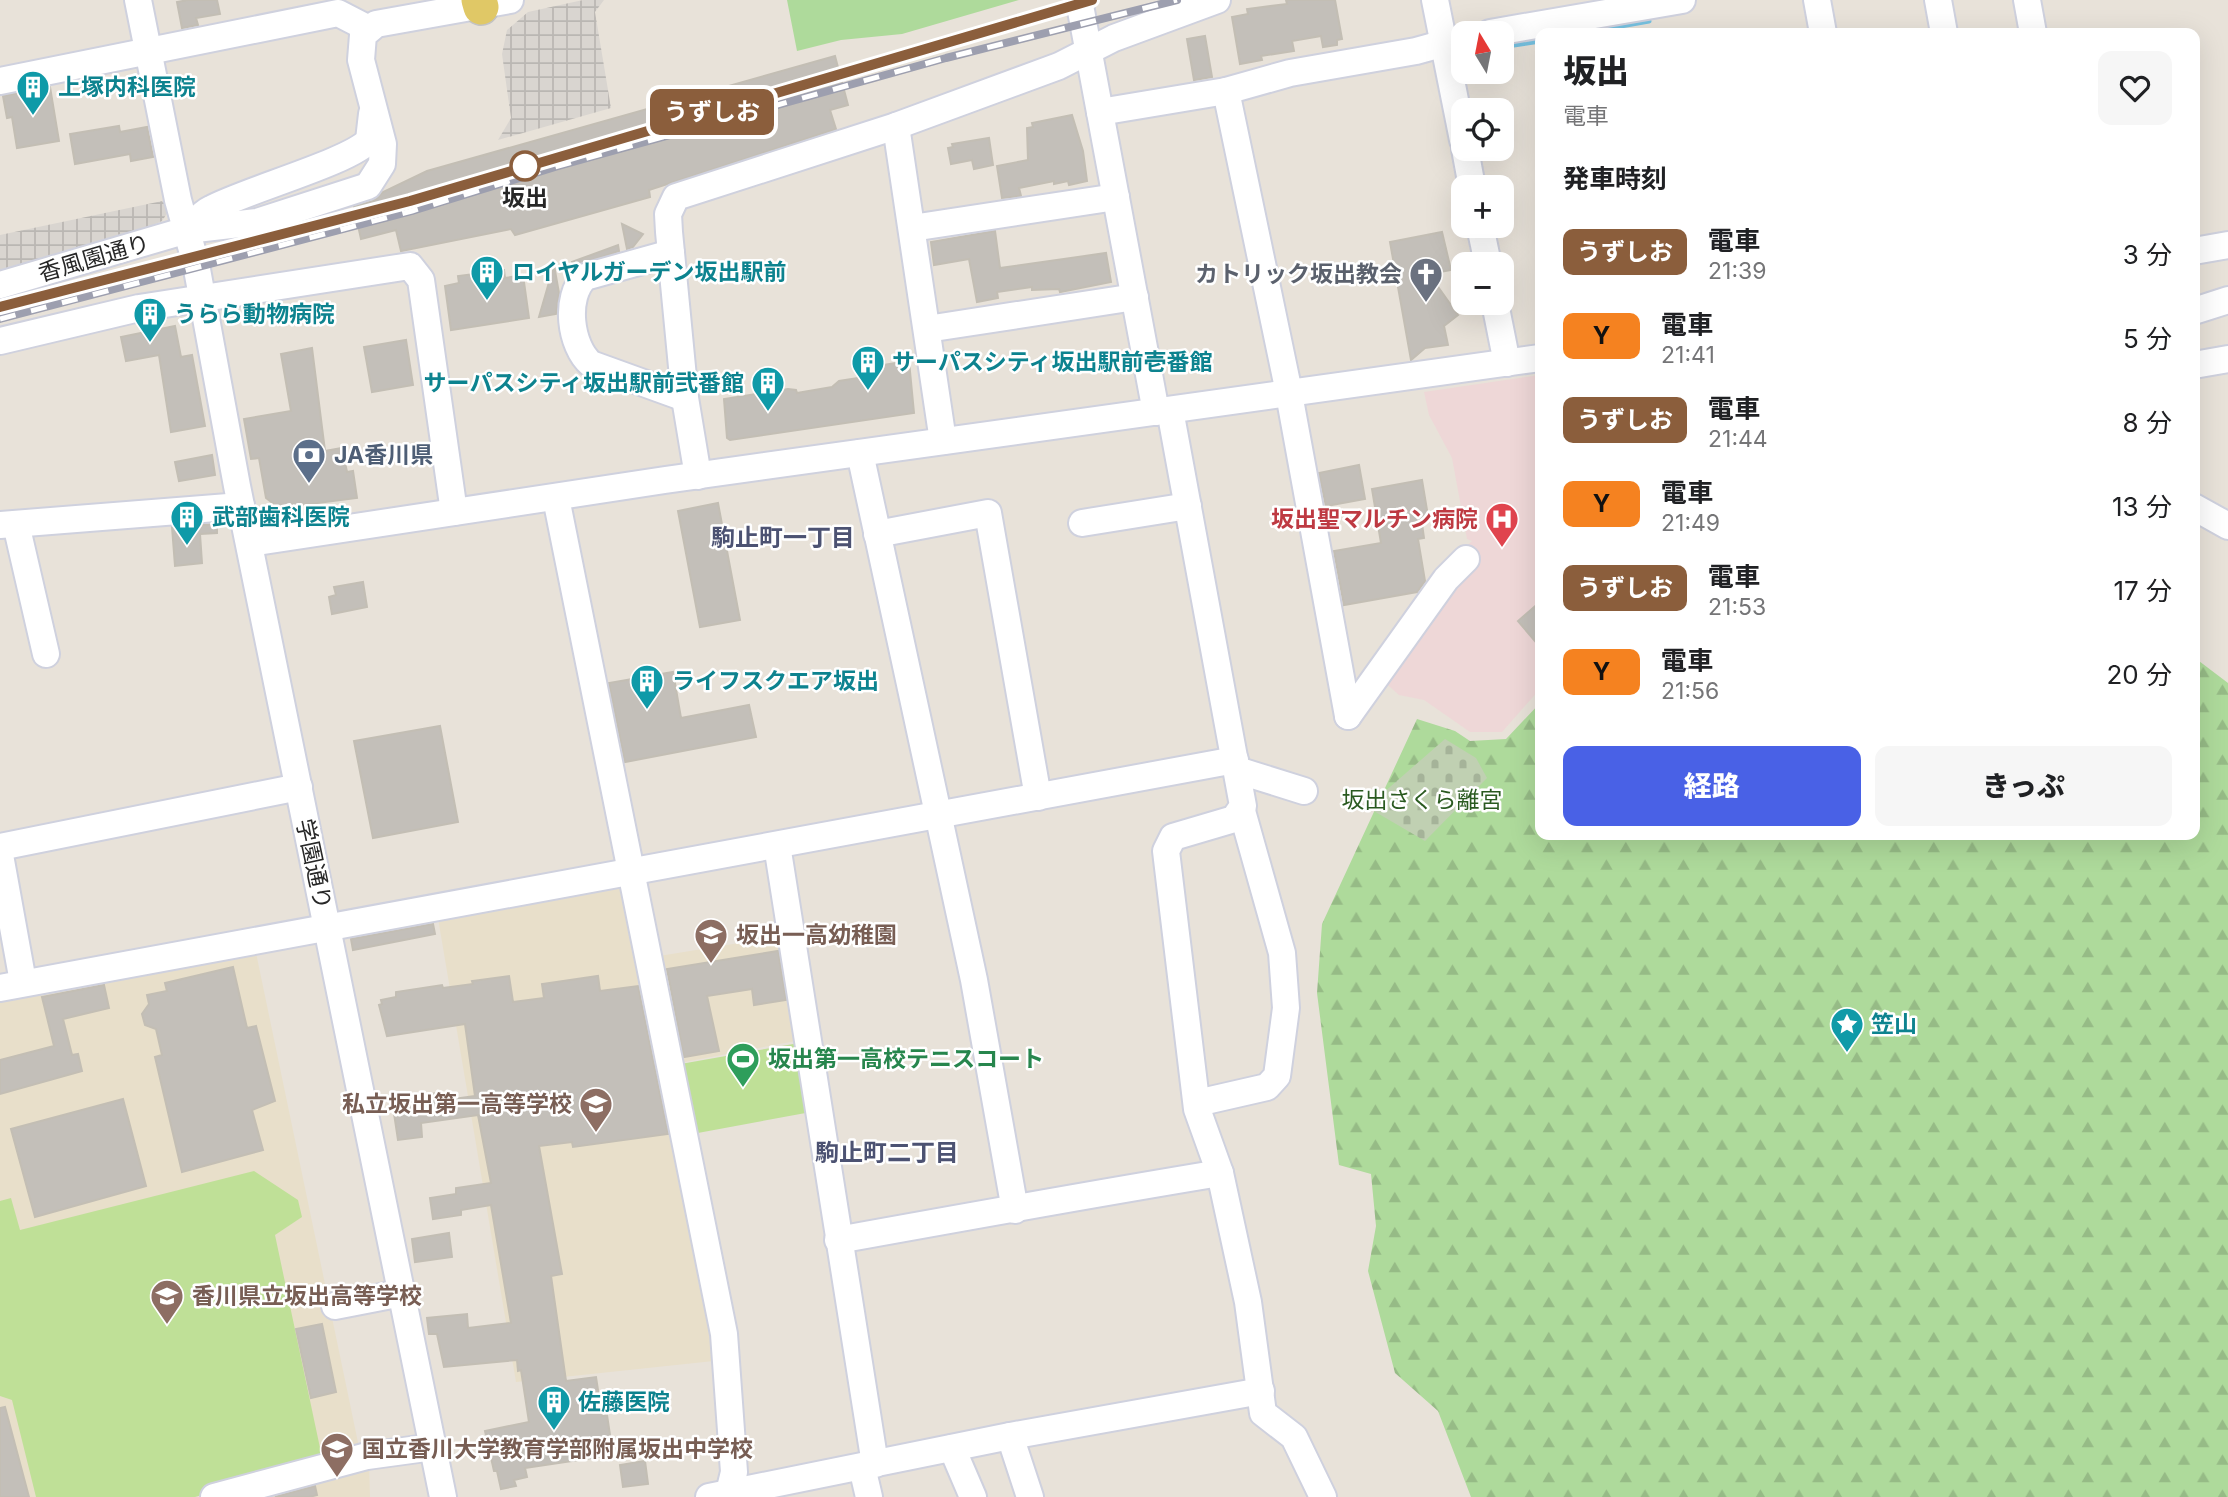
<!DOCTYPE html>
<html lang="ja">
<head>
<meta charset="utf-8">
<style>
  body { margin:0; font-family:Inter,"Noto Sans JP",sans-serif; background:#f6f6f6; color:#202124; height:100vh; display:flex; flex-direction:column; font-size:26px; white-space:nowrap }
  * { box-sizing:border-box; margin:0 }
  p { font-size:23px; color:#757577 }
  .icon { flex:none; width:38px; height:38px; fill:none; stroke:currentColor; stroke-width:2; stroke-linecap:round; stroke-linejoin:round }
  .map { position:relative; flex:1; overflow:hidden }
  .side { position:absolute; left:1535px; top:28px; width:665px; height:812px; display:flex; flex-direction:column; background:#fff; border-radius:14px; box-shadow:0 7px 28px #0002 }
  .side>* { flex:none }
  .badge { padding:0 14px; border-radius:10px; font-size:24px; line-height:46px }
  .needle { width:46px; rotate:350deg }
  .buttons { position:absolute; left:1451px; top:21px; display:grid; gap:14px }
  .buttons a { display:grid; place-items:center; width:63px; height:63px; border-radius:14px; background:#fff; box-shadow:0 7px 28px #0002; font-size:35px }
  .map>.badge { position:absolute; translate:-50% -50%; box-shadow:0 0 0 4px #fff }
  h2 { padding:0 28px; font-size:26px; line-height:63px }
  .round { display:grid; place-items:center; flex:none; width:74px; height:74px; border-radius:14px; background:#f6f6f6 }
  .headline { display:flex; align-items:center; justify-content:space-between; height:119px; padding:0 28px }
  h1 { font-size:33px; font-weight:800; line-height:52px }
  .button { display:flex; gap:14px; margin-top:auto; padding:14px 28px }
  .button a { flex:1; height:80px; border-radius:14px; background:#4961e6; color:#fff; font-size:28px; font-weight:800; line-height:80px; text-align:center }
  .button a+a { background:#f6f6f6; color:#202124 }
  ul { padding:0; list-style:none }
  li { display:flex; align-items:center; gap:21px; height:84px; padding:0 28px }
  li div { flex:1 }
  li b { display:block; font-size:26px }
  li em { font-style:normal }
  li .badge { min-width:77px; font-weight:700; text-align:center }
  .map>svg:first-child { display:block }
  .education { fill:#e8dfca }
  .medical { fill:#eed7d7 }
  .forest { fill:url(#forest-firs) }
  .cemetery { fill:url(#cemetery-stones) }
  .park { fill:#aeda9b }
  .pitch { fill:#bfe097 }
  .plaza { fill:url(#plaza-grid) }
  .lines { fill:none; stroke-linecap:round; stroke-linejoin:round }
  .stream { stroke:#76c1e0; stroke-width:5 }
  .building { fill:#c3bfb9; stroke:#c3beb4; stroke-width:2 }
  .minor-casing { stroke:#cfd1de; stroke-width:30 }
  .major-casing { stroke:#c3c3c3; stroke-width:38 }
  .minor { stroke:#fff; stroke-width:26 }
  .major { stroke:#e0c866; stroke-width:35 }
  .rail-casing { stroke:#9d9faf; stroke-width:8 }
  .rail { stroke:#fff; stroke-width:5; stroke-dasharray:16; stroke-linecap:butt }
  .line-casing { stroke:#fff; stroke-width:16 }
  .line { stroke:#8b5e3c; stroke-width:10 }
  .stop-dot { fill:#fff; stroke:#8b5e3c; stroke-width:3.5 }
  .labels { text-anchor:middle; dominant-baseline:central; stroke-width:5; stroke-linejoin:round; paint-order:stroke }
  .culture-label { font-size:23px; font-weight:bold; fill:#0d838f; stroke:#fff; text-anchor:start }
  .stop-label { font-size:23px; font-weight:bold; fill:#272727; stroke:#fff }
  .street-label { font-size:23px; fill:#272727; stroke:#fff }
  .worship-label { font-size:23px; font-weight:bold; fill:#5b616d; stroke:#fff; text-anchor:end }
  .service-label { font-size:23px; font-weight:bold; fill:#4e5e75; stroke:#fff; text-anchor:start }
  .health-label { font-size:23px; font-weight:bold; fill:#be3a42; stroke:#fff; text-anchor:end }
  .park-label { font-size:23px; fill:#2a5a20; stroke:#fff }
  .education-label { font-size:23px; font-weight:bold; fill:#785e54; stroke:#fff; text-anchor:start }
  .leisure-label { font-size:23px; font-weight:bold; fill:#27864d; stroke:#fff; text-anchor:start }
  .neighbourhood-label { font-size:24px; font-weight:bold; fill:#4c5272; stroke:#fff }
</style>
</head>
<body>
<div class="map">
<svg width="2228" height="1497" viewBox="0 0 2228 1497">
  <defs>
    <pattern id="forest-firs" width="22" height="20" patternUnits="userSpaceOnUse" patternTransform="scale(1.75)"><rect width="22" height="20" fill="#aeda9b"/><path d="M5 1l3.5 6h-7zM16 11l3.5 6h-7z" fill="#96bb86"/></pattern>
    <pattern id="cemetery-stones" width="16" height="16" patternUnits="userSpaceOnUse" patternTransform="scale(1.75)"><rect width="16" height="16" fill="#c0d0b2"/><path d="M2 7V4a2 2 0 0 1 4 0v3zM10 15v-3a2 2 0 0 1 4 0v3z" fill="#a5b399"/></pattern>
    <pattern id="plaza-grid" width="8" height="8" patternUnits="userSpaceOnUse" patternTransform="scale(1.75)"><rect width="8" height="8" fill="#d9d5d0"/><path d="M0 4h8M4 0v8" fill="none" stroke="#bab7b3"/></pattern>
  </defs>
  <rect width="100%" height="100%" fill="#e8e2d9"/>
  <g class="education">
    <polygon points="619,880 631,900 723,1360 516,1382 437,912"/>
    <polygon points="782,936 801,1040 674,1064 653,957"/>
    <polygon points="255,948 360,1452 195,1497 0,1497 0,997"/>
    <polygon points="369,1462 370,1497 239,1497"/>
  </g>
  <polygon class="medical" points="1540,375 1540,689 1502,732 1470,732 1424,700 1399,695 1381,679 1455,557 1472,541 1467,539 1452,458 1429,415 1424,392"/>
  <polygon class="forest" points="2195,658 2228,683 2228,1497 1471,1497 1438,1411 1395,1373 1368,1271 1376,1226 1371,1174 1339,1165 1317,993 1322,924 1417,719 1455,731 1470,741 1506,739 1540,703 1540,835 2194,835"/>
  <polygon class="cemetery" points="1445,739 1476,758 1487,778 1425,841 1367,807"/>
  <polygon class="park" points="787,0 1019,0 902,34 841,40 797,51"/>
  <g class="pitch">
    <polygon points="799,1043 811,1112 687,1135 675,1065"/>
    <polygon points="254,1171 298,1200 302,1217 275,1235 323,1462 195,1497 36,1497 12,1400 0,1396 0,1201 11,1198 20,1230"/>
  </g>
  <g class="plaza">
    <polygon points="583,0 604,0 595,12 611,108 498,140 511,118 502,54 507,30 528,12"/>
    <polygon points="167,200 168,212 162,221 122,239 0,270 0,235"/>
  </g>
  <g class="lines">
    <g class="stream">
      <polyline points="1581,33 1649,21"/>
      <polyline points="1507,46 1540,41"/>
    </g>
  </g>
  <g class="building">
    <polygon points="188,0 217,0 220,14 196,18 198,25 182,28 177,2"/>
    <polygon points="1286,0 1335,0 1342,39 1337,40 1337,45 1323,47 1321,36 1292,41 1294,51 1261,56 1262,60 1240,64 1232,17 1248,14 1247,9 1287,4"/>
    <polygon points="1205,36 1212,77 1194,80 1187,39"/>
    <polygon points="835,56 848,105 830,110 836,129 649,190 650,197 515,235 511,229 401,251 396,230 361,239 354,207 373,201 383,192 427,171"/>
    <polygon points="50,87 59,141 17,148 12,117 7,118 3,96"/>
    <polygon points="1072,115 1083,151 1087,181 1069,185 1068,181 1054,184 1054,181 1019,188 1021,196 1002,198 997,166 1028,160 1027,128 1033,127 1032,123"/>
    <polygon points="119,126 120,132 147,127 153,157 131,161 130,154 75,164 70,134"/>
    <polygon points="989,138 993,165 974,169 972,160 951,164 948,148 953,147 952,144"/>
    <polygon points="622,224 643,234 633,247 627,249"/>
    <polygon points="995,231 1000,268 1106,253 1111,282 1060,292 1059,289 1032,290 1032,287 997,292 998,298 977,302 969,259 934,265 931,242"/>
    <polygon points="1442,232 1451,270 1429,274 1458,315 1444,326 1448,345 1425,348 1411,360 1390,242"/>
    <polygon points="618,245 619,251 573,267 572,262"/>
    <polygon points="554,265 559,293 556,314 539,317"/>
    <polygon points="504,270 505,278 523,275 529,318 451,330 445,286 459,283 458,276"/>
    <polygon points="175,326 181,357 192,355 205,426 171,432 159,355 126,361 121,337"/>
    <polygon points="406,340 413,385 372,392 364,347"/>
    <polygon points="312,348 325,451 342,448 347,472 353,471 357,498 279,508 266,498 259,458 251,459 244,419 291,411 281,354"/>
    <polygon points="909,361 914,413 730,440 727,438 724,399 788,389 796,390 797,393 832,387 839,381 871,376 870,367"/>
    <polygon points="212,455 215,475 179,481 175,462"/>
    <polygon points="1359,465 1365,499 1326,506 1319,473"/>
    <polygon points="1422,480 1428,516 1421,517 1424,538 1418,539 1425,581 1417,592 1344,605 1334,551 1381,543 1372,489"/>
    <polygon points="718,503 740,620 700,627 678,511"/>
    <polygon points="217,524 217,533 200,534 202,563 175,566 172,527"/>
    <polygon points="363,582 367,607 332,614 329,597 336,595 334,587"/>
    <polygon points="1540,602 1540,647 1518,621"/>
    <polygon points="673,672 681,718 749,705 756,737 625,762 609,683"/>
    <polygon points="440,726 458,822 373,838 354,741"/>
    <polygon points="433,924 435,934 353,950 351,939"/>
    <polygon points="778,951 786,1000 754,1005 752,989 707,996 719,1051 684,1057 667,969"/>
    <polygon points="233,967 247,1028 256,1026 275,1101 252,1110 263,1150 182,1172 155,1057 162,1055 156,1029 145,1025 142,1014 149,1004 147,995 167,991 165,983"/>
    <polygon points="509,976 513,1002 544,998 542,984 598,976 600,991 638,986 668,1134 573,1147 572,1142 539,1146 562,1274 551,1276 566,1381 596,1377 602,1416 607,1415 613,1455 525,1468 527,1477 514,1480 516,1486 501,1489 497,1471 494,1471 485,1431 529,1422 521,1370 518,1371 517,1360 444,1367 437,1334 429,1334 427,1318 467,1314 468,1328 511,1323 491,1205 461,1210 461,1215 433,1219 430,1198 456,1194 456,1188 491,1183 478,1115 421,1123 422,1137 398,1140 392,1100 438,1093 439,1101 475,1096 465,1024 387,1036 379,1005 382,1004 381,1000 396,997 396,992 442,985 443,988 473,984 472,981"/>
    <polygon points="104,985 109,1008 63,1019 72,1055 78,1054 82,1071 0,1094 0,1060 54,1046 42,997"/>
    <polygon points="123,1099 146,1186 35,1217 11,1129"/>
    <polygon points="449,1233 452,1257 415,1262 412,1239"/>
    <polygon points="322,1324 336,1392 311,1398 296,1329"/>
    <polygon points="5,1407 29,1497 0,1497 0,1408"/>
    <polygon points="645,1461 648,1484 623,1487 620,1465"/>
    <polygon points="315,1486 317,1495 309,1497 275,1497"/>
  </g>
  <g class="lines">
    <defs>
      <g id="minor">
        <polyline points="138,0 178,200 196,264 237,486 443,1497"/>
        <polyline points="1079,0 1156,412"/>
        <polyline points="1435,0 1463,140"/>
        <polyline points="1817,0 1823,33"/>
        <polyline points="1938,0 1944,33"/>
        <polyline points="2027,0 2033,33"/>
        <polyline points="1490,33 1682,0"/>
        <polyline points="0,81 338,13 369,29"/>
        <polyline points="1226,91 1287,383 1348,716"/>
        <polyline points="1100,112 1226,91 1290,73 1416,51 1463,38"/>
        <polyline points="896,126 943,441"/>
        <polyline points="1465,149 1472,187"/>
        <polyline points="1480,226 1488,264"/>
        <polyline points="912,228 1116,197"/>
        <path d="M187,230C194,223 202,213 211,209C243,191 353,161 369,140L372,114"/>
        <polyline points="2194,251 2228,245"/>
        <path d="M671,253L585,277C564,297 570,346 591,364L685,398"/>
        <polyline points="0,285 187,230 257,222 368,186 382,164 383,144 361,60 363,35 376,24 510,0"/>
        <polyline points="1495,303 1507,363"/>
        <polyline points="2194,311 2228,300"/>
        <polyline points="927,329 1135,297"/>
        <polyline points="0,341 139,308 410,266 421,280 454,512"/>
        <polyline points="2194,365 2228,359"/>
        <polyline points="1170,410 1243,806 1234,819 1173,837 1166,851 1197,1109 1220,1173 1248,1302 1263,1413 1294,1437 1323,1497"/>
        <polyline points="860,453 974,980 1015,1210"/>
        <polyline points="698,476 685,398 669,232 668,214 676,197 896,126 1059,66 1114,38 1217,0"/>
        <polyline points="556,498 724,1334 734,1472 728,1497"/>
        <polyline points="2194,507 2228,526"/>
        <polyline points="1082,523 1188,506"/>
        <polyline points="16,524 46,654"/>
        <polyline points="0,525 241,506"/>
        <polyline points="877,534 988,513 1038,797"/>
        <polyline points="250,543 665,480 1540,358"/>
        <polyline points="1348,716 1446,579 1466,559"/>
        <polyline points="1237,770 1304,791"/>
        <polyline points="777,845 875,1464"/>
        <polyline points="0,847 299,787"/>
        <polyline points="0,855 23,982"/>
        <polyline points="0,988 1235,760"/>
        <polyline points="1197,1103 1267,1087 1277,1076 1286,1008 1282,953 1242,811"/>
        <path d="M838,1240C965,1217 1092,1194 1220,1173"/>
        <polyline points="335,1306 402,1293"/>
        <polyline points="1010,1436 1030,1497"/>
        <polyline points="952,1448 973,1497"/>
        <polyline points="862,1467 869,1497"/>
        <polyline points="214,1497 367,1456 433,1447"/>
        <polyline points="709,1497 1010,1436 1261,1391"/>
      </g>
      <polyline id="major" points="479,0 481,7"/>
    </defs>
    <use href="#minor" class="minor-casing"/>
    <use href="#major" class="major-casing"/>
    <use href="#minor" class="minor"/>
    <use href="#major" class="major"/>
    <defs>
      <g id="rail">
        <polyline points="749,102 1093,0"/>
        <polyline points="339,219 454,188"/>
        <polyline points="0,307 274,235"/>
        <polyline points="0,319 412,211 555,167 946,58 1177,0"/>
      </g>
    </defs>
    <use href="#rail" class="rail-casing"/>
    <use href="#rail" class="rail"/>
  </g>
  <g class="lines">
    <defs>
      <polyline id="line" points="0,307 410,201 1092,0"/>
    </defs>
    <use href="#line" class="line-casing"/>
    <use href="#line" class="line"/>
  </g>
  <defs>
    <symbol id="building-pin" viewBox="-11 -11 22 30"><path d="M0 17L-7.5 6A9.5 9.5 0 1 1 7.5 6Z" fill="#0f9aa8" stroke="#fff"/><path d="M-4-6H4V6H1V3H-1V6H-4ZM-2.5-4.3h1.7v1.8h-1.7ZM.8-4.3h1.7v1.8H.8ZM-2.5-1h1.7V.8h-1.7ZM.8-1h1.7V.8H.8Z" fill="#fff"/></symbol>
    <symbol id="church-pin" viewBox="-11 -11 22 30"><path d="M0 17L-7.5 6A9.5 9.5 0 1 1 7.5 6Z" fill="#6b7280" stroke="#fff"/><path d="M-1.2-6h2.4v3.5h3.3v2.4h-3.3V6h-2.4V-.1h-3.3v-2.4h3.3Z" fill="#fff"/></symbol>
    <symbol id="bank-pin" viewBox="-11 -11 22 30"><path d="M0 17L-7.5 6A9.5 9.5 0 1 1 7.5 6Z" fill="#5c6f8a" stroke="#fff"/><path d="M-6-4H6V4H-6ZM0-2.3a2.3 2.3 0 1 0 0 4.6a2.3 2.3 0 1 0 0-4.6Z" fill="#fff"/></symbol>
    <symbol id="hospital-pin" viewBox="-11 -11 22 30"><path d="M0 17L-7.5 6A9.5 9.5 0 1 1 7.5 6Z" fill="#e0444e" stroke="#fff"/><path d="M-5-5h3v3.5h4V-5h3V5h-3V1.5h-4V5h-3Z" fill="#fff"/></symbol>
    <symbol id="school-pin" viewBox="-11 -11 22 30"><path d="M0 17L-7.5 6A9.5 9.5 0 1 1 7.5 6Z" fill="#8d6e63" stroke="#fff"/><path d="M0-5L7-2L0 1L-7-2ZM-4 1L0 2.5L4 1V4Q0 6-4 4Z" fill="#fff"/></symbol>
    <symbol id="sight-pin" viewBox="-11 -11 22 30"><path d="M0 17L-7.5 6A9.5 9.5 0 1 1 7.5 6Z" fill="#0f9aa8" stroke="#fff"/><path d="M0-6L1.8-2.2L6-1.7L2.9 1.2L3.7 5.4L0 3.3L-3.7 5.4L-2.9 1.2L-6-1.7L-1.8-2.2Z" fill="#fff"/></symbol>
    <symbol id="stadium-pin" viewBox="-11 -11 22 30"><path d="M0 17L-7.5 6A9.5 9.5 0 1 1 7.5 6Z" fill="#2e9e5b" stroke="#fff"/><path d="M0-5a6.5 5 0 1 0 0 10a6.5 5 0 1 0 0-10ZM-3.5-1.8h7v3.6h-7Z" fill="#fff"/></symbol>
  </defs>
  <g fill-rule="evenodd">
    <use href="#building-pin" x="14" y="68" width="38" height="52"/>
    <use href="#building-pin" x="468" y="253" width="38" height="52"/>
    <use href="#church-pin" x="1407" y="255" width="38" height="52"/>
    <use href="#building-pin" x="131" y="295" width="38" height="52"/>
    <use href="#building-pin" x="849" y="343" width="38" height="52"/>
    <use href="#building-pin" x="749" y="364" width="38" height="52"/>
    <use href="#bank-pin" x="290" y="436" width="38" height="52"/>
    <use href="#building-pin" x="168" y="498" width="38" height="52"/>
    <use href="#hospital-pin" x="1483" y="500" width="38" height="52"/>
    <use href="#building-pin" x="628" y="662" width="38" height="52"/>
    <use href="#school-pin" x="692" y="916" width="38" height="52"/>
    <use href="#sight-pin" x="1828" y="1005" width="38" height="52"/>
    <use href="#stadium-pin" x="724" y="1040" width="38" height="52"/>
    <use href="#school-pin" x="577" y="1085" width="38" height="52"/>
    <use href="#school-pin" x="148" y="1277" width="38" height="52"/>
    <use href="#building-pin" x="535" y="1383" width="38" height="52"/>
    <use href="#school-pin" x="318" y="1430" width="38" height="52"/>
  </g>
  <circle class="stop-dot" cx="525" cy="166" r="14"/>
  <g class="labels">
    <g class="culture-label">
      <text x="58" y="87">上塚内科医院</text>
      <text x="512" y="272">ロイヤルガーデン坂出駅前</text>
      <text x="174" y="314">うらら動物病院</text>
      <text x="892" y="362">サーパスシティ坂出駅前壱番館</text>
      <text x="744" y="383" text-anchor="end">サーパスシティ坂出駅前弐番館</text>
      <text x="212" y="517">武部歯科医院</text>
      <text x="672" y="681">ライフスクエア坂出</text>
      <text x="1871" y="1024">笠山</text>
      <text x="578" y="1402">佐藤医院</text>
    </g>
    <g class="stop-label">
      <text x="525" y="198">坂出</text>
    </g>
    <g class="street-label">
      <text transform="translate(94 258) rotate(-16)">香風園通り</text>
      <text transform="translate(314 864) rotate(78)">学園通り</text>
    </g>
    <g class="worship-label">
      <text x="1402" y="274">カトリック坂出教会</text>
    </g>
    <g class="service-label">
      <text x="334" y="455">JA香川県</text>
    </g>
    <g class="health-label">
      <text x="1478" y="519">坂出聖マルチン病院</text>
    </g>
    <g class="park-label">
      <text x="1422" y="800">坂出さくら離宮</text>
    </g>
    <g class="education-label">
      <text x="736" y="935">坂出一高幼稚園</text>
      <text x="572" y="1104" text-anchor="end">私立坂出第一高等学校</text>
      <text x="192" y="1296">香川県立坂出高等学校</text>
      <text x="362" y="1449">国立香川大学教育学部附属坂出中学校</text>
    </g>
    <g class="leisure-label">
      <text x="768" y="1059">坂出第一高校テニスコート</text>
    </g>
    <g class="neighbourhood-label">
      <text x="783" y="537">駒止町一丁目</text>
      <text x="887" y="1152">駒止町二丁目</text>
    </g>
  </g>
</svg>
<div class="buttons">
<a><svg class="needle" viewBox="-14 -14 28 28"><path d="M0-13l5 13h-10z" fill="#e53935"/><path d="M0 13l5-13h-10z" fill="#757577"/></svg></a>
<a><svg class="icon" aria-label="locate" viewBox="0 0 24 24"><circle cx="12" cy="12" r="6"/><path d="M12 2v4M12 18v4M2 12h4M18 12h4"/></svg></a>
<a>+</a>
<a>−</a>
</div>
<b class="badge" style="left:712px;top:112px;background:#8b5e3c;color:#fff">うずしお</b>
<section class="side">
<div class="headline"><div><h1>坂出</h1><p>電車</p></div><a class="round"><svg class="icon" aria-label="heart" viewBox="0 0 24 24"><path d="M12 20l-8-8c-3-5 5-10 8-4 3-6 11-1 8 4z"/></svg></a></div>
<h2>発車時刻</h2>
<ul>
<li><span class="badge" style="background:#8b5e3c;color:#fff">うずしお</span><div><b>電車</b><p>21:39</p></div><em>3 分</em></li>
<li><span class="badge" style="background:#f58220;color:#111">Y</span><div><b>電車</b><p>21:41</p></div><em>5 分</em></li>
<li><span class="badge" style="background:#8b5e3c;color:#fff">うずしお</span><div><b>電車</b><p>21:44</p></div><em>8 分</em></li>
<li><span class="badge" style="background:#f58220;color:#111">Y</span><div><b>電車</b><p>21:49</p></div><em>13 分</em></li>
<li><span class="badge" style="background:#8b5e3c;color:#fff">うずしお</span><div><b>電車</b><p>21:53</p></div><em>17 分</em></li>
<li><span class="badge" style="background:#f58220;color:#111">Y</span><div><b>電車</b><p>21:56</p></div><em>20 分</em></li>
</ul>
<div class="button"><a>経路</a><a>きっぷ</a></div>
</section>
</div>
</body>
</html>
